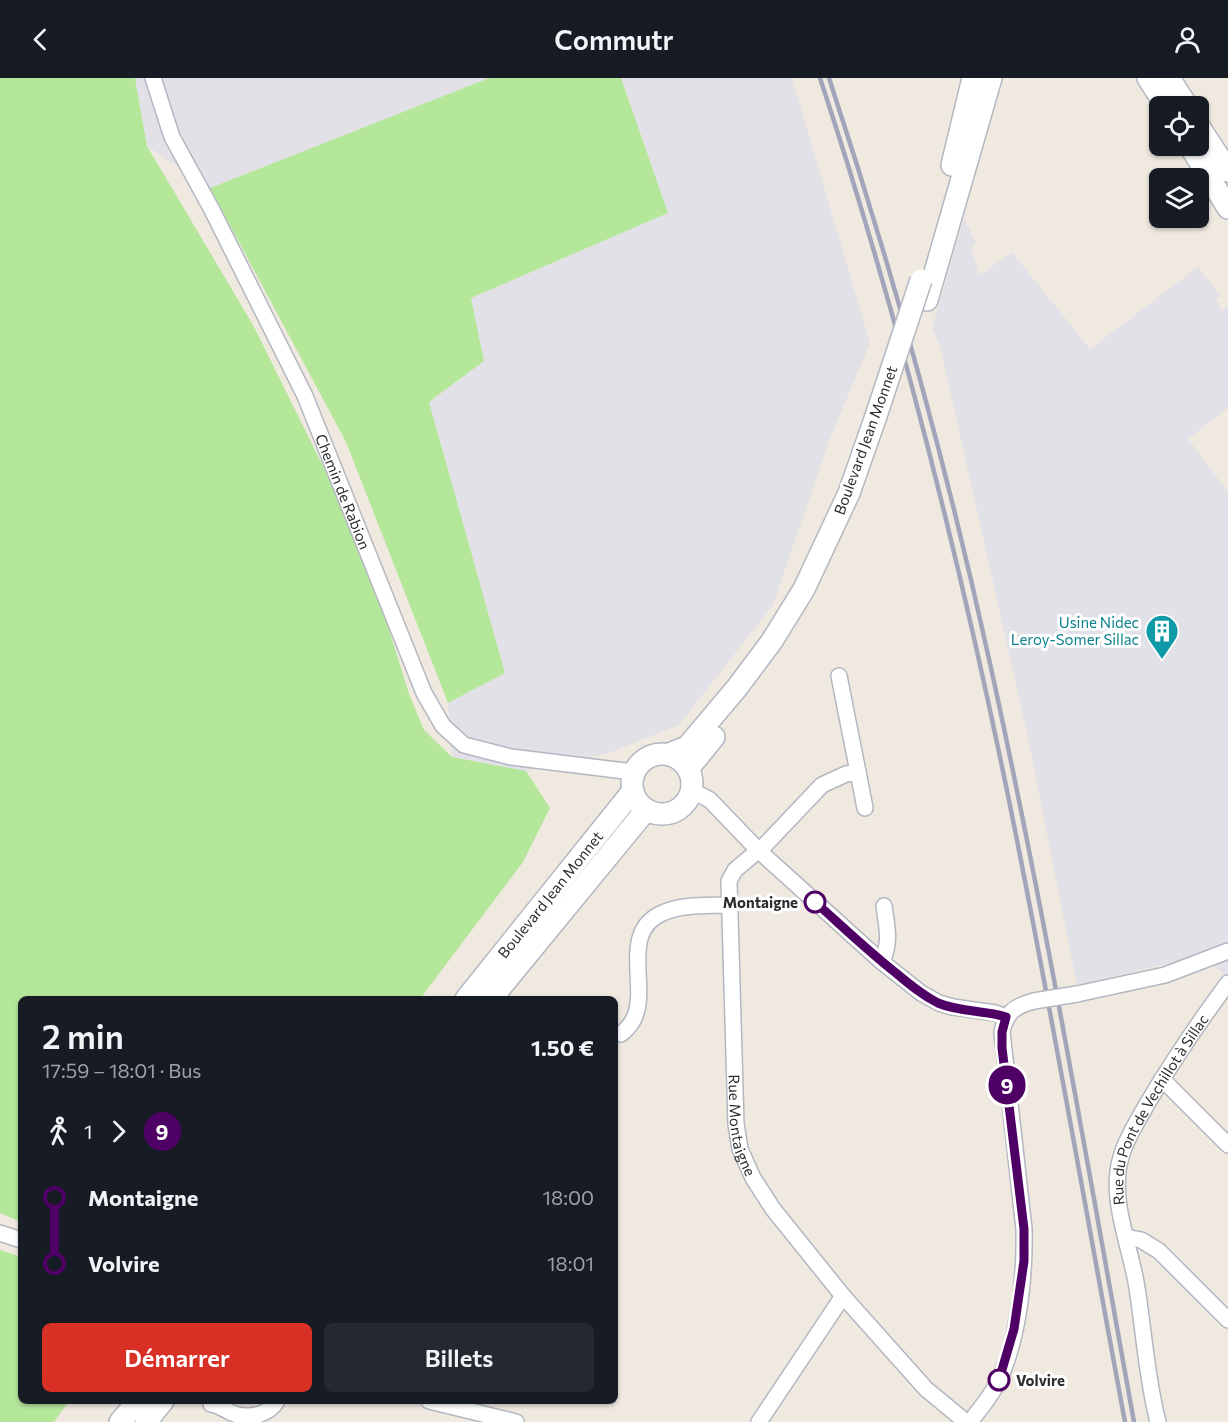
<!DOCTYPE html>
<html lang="fr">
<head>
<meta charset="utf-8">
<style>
  body { margin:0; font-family:Commissioner,sans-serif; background:#242831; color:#f1f3f6; height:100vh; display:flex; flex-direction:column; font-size:22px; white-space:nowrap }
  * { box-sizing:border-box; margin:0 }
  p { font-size:20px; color:#9ea1a6 }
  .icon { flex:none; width:33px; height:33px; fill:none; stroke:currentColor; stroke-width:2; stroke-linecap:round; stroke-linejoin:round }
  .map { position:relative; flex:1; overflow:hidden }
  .sheet { position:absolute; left:18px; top:918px; width:600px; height:408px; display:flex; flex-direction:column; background:#171b24; border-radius:9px; box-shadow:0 2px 4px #0004 }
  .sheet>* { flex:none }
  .badge { padding:0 12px; border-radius:20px; font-size:21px; line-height:39px }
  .fabs { position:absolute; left:1149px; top:18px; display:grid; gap:12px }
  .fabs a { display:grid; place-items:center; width:60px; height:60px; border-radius:9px; background:#171b24; box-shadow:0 2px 4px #0004; font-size:30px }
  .map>.badge { position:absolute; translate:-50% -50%; box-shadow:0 0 0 3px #fff }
  .legs { display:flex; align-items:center; gap:9px; height:66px; padding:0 24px; font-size:20px }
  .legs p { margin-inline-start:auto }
  .headline { display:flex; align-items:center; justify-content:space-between; height:102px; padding:0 24px }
  h1 { font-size:33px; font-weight:600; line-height:45px }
  .action { display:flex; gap:12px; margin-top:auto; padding:12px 24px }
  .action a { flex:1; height:69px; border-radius:9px; background:#d93025; color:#fff; font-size:24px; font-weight:600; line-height:69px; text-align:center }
  .action a+a { background:#242831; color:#f1f3f6 }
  ul { padding:0 24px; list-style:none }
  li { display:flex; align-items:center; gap:21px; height:66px; font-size:22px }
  li i { display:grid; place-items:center; width:9px; height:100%; margin:0 8px; background:currentColor }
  li i::after { content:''; width:15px; height:15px; margin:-8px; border:4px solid; border-radius:50%; background:#171b24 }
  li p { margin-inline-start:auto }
  li:first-child i { background:linear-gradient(#0000 50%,currentColor 0) }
  li:last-child i { background:linear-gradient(currentColor 50%,#0000 0) }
  header { display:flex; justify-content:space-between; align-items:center; height:78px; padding:0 24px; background:#171b24; font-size:27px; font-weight:600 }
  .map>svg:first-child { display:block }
  .industrial { fill:#e3e1e8 }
  .green { fill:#b5e79b }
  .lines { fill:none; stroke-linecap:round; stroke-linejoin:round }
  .street-casing { stroke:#b4b7c1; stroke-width:18 }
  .secondary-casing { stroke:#b4b7c1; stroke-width:24 }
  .street { stroke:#fff; stroke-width:15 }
  .secondary { stroke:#fff; stroke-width:21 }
  .rail { stroke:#a2a5b9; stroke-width:4.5 }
  .street-bridge-casing { stroke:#b4b7c1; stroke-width:18; stroke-linecap:butt }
  .secondary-bridge-casing { stroke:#b4b7c1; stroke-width:24; stroke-linecap:butt }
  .street-bridge { stroke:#fff; stroke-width:15 }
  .secondary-bridge { stroke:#fff; stroke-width:21 }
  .line-1-casing { stroke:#fff; stroke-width:14 }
  .line-1 { stroke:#4f0064; stroke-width:9 }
  .stop-1-dot { fill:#fff; stroke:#4f0064; stroke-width:3 }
  .labels { text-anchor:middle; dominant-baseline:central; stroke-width:6; stroke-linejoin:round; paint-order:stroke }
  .street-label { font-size:15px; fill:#2e2e2e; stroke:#fff }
  .culture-label { font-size:15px; fill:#0d838f; stroke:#fff; text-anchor:end }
  .stop-label { font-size:15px; font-weight:bold; fill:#2e2e2e; stroke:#fff; text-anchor:end }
</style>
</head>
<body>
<header><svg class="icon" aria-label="back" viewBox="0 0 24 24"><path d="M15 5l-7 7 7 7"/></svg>Commutr<svg class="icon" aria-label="person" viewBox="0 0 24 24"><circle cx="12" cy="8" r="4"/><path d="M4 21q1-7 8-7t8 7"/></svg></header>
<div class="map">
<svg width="1228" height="1344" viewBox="0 0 1228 1344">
  <rect width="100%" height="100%" fill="#efe9e0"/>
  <g class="industrial">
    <polygon points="135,0 489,0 210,110 147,68"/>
    <polygon points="621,0 792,0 870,265 829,363 773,527 679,647 606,676 526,693 452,679 448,625 505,595 429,324 484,283 471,220 668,135"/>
    <polygon points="964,140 976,165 971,170 980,197 1012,174 1090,271 1198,189 1221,218 1216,222 1222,233 1228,229 1228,330 1188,361 1228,414 1228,900 1199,875 1186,881 1077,907 1027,655 940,268 932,250"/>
  </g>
  <g class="green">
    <polygon points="0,0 135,0 147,68 253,247 329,400 381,526 409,616 424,652 452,679 526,693 550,730 523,784 420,921 21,921 21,1144 0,1135"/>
    <polygon points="489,0 621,0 668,135 471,220 484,283 429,324 505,595 448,625 346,364 210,110"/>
    <polygon points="0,1172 21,1179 21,1323 69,1323 54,1344 0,1344"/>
  </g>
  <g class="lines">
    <defs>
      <g id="street">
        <path id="s1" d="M153,0L172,59L212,132L305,318L424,615L443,648L464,667L511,679L633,694"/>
        <path id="s2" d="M839,598L858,694L846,696L822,707L765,767L735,792L729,803L736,1046L740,1071L753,1100L773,1131L843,1218L926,1311L966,1344"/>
        <polyline points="858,694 865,730"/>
        <polyline points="691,712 710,722 758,772 882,884 921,915 939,925 953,929 995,935 1006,939"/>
        <path d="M882,884C891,863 887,850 884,828"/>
        <polyline points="1077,916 1165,897 1228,873"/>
        <path d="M621,956C627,951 632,946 635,938C648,906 619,851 665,834C684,826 708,828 729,827"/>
        <polyline points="1162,1001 1228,1067"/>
        <polyline points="0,1155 21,1162"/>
        <polyline points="1126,1159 1141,1162 1159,1173 1228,1242"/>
        <polyline points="429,1323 516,1344"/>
        <path d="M211,1326C221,1327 228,1335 238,1337C253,1340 269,1336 277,1323"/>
        <polyline points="759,1344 843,1218"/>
        <path d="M970,1344C980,1331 992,1317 999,1302C1019,1259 1025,1198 1024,1151L1002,954C1006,934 1015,928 1034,923"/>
        <path id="s3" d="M1158,1344C1146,1298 1144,1251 1136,1204C1129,1165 1109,1119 1121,1079C1126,1060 1138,1043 1147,1026C1172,984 1199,944 1228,905"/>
      </g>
      <g id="secondary">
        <polyline points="1148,0 1166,28"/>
        <polyline points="1169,0 1187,28"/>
        <polyline points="1198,47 1228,93"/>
        <polyline points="1190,68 1228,130"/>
        <polyline points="952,87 973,0"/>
        <polyline points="927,222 991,0"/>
        <circle cx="662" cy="706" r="30"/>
        <polyline points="669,676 687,669 736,611 772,563 804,511 849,415 876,338"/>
        <polyline points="688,691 714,659"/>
        <path id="s4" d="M466,921L632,714"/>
        <polyline points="491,921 646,732"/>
        <polyline points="120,1344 138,1323"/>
        <polyline points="146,1344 163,1323"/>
      </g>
    </defs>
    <use href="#street" class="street-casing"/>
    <use href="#secondary" class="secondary-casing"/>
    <use href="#street" class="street"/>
    <use href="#secondary" class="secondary"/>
    <g class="rail">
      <path d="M820,0C896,230 956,466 1005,703C1049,916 1085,1130 1125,1344"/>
      <path d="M829,0C892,191 946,385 989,581C1045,834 1088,1090 1134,1344"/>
    </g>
    <defs>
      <polyline id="street-bridge" points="1034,923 1077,916"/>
      <polyline id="secondary-bridge" points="876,338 921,202"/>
    </defs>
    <use href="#street-bridge" class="street-bridge-casing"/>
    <use href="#secondary-bridge" class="secondary-bridge-casing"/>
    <use href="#street-bridge" class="street-bridge"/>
    <use href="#secondary-bridge" class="secondary-bridge"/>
  </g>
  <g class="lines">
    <defs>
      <path id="line-1" d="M815,824C842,848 868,873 896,895C909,906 922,917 938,925C959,934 984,932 1006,939L1002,954V970L1024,1151V1183L1014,1251L999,1302"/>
    </defs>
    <use href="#line-1" class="line-1-casing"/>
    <use href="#line-1" class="line-1"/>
  </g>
  <defs>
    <symbol id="building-pin" viewBox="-11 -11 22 30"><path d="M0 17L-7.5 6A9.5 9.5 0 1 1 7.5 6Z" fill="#0f9aa8" stroke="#fff"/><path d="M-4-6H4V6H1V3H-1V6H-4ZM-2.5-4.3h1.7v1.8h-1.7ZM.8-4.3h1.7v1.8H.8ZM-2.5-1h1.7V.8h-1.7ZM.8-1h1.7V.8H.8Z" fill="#fff"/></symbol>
  </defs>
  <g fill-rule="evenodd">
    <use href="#building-pin" x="1143" y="534" width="38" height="52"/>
  </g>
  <g class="stop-1-dot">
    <circle cx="815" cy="824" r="10"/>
    <circle cx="999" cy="1302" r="10"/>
  </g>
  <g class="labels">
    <g class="street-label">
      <text transform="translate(865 362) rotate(-70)">Boulevard Jean Monnet</text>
      <text stroke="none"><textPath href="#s1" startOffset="456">Chemin de Rabion</textPath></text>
      <text stroke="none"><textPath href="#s4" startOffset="134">Boulevard Jean Monnet</textPath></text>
      <text stroke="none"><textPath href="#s3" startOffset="327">Rue du Pont de Vechillot à Sillac</textPath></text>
      <text stroke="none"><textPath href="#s2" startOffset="516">Rue Montaigne</textPath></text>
    </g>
    <g class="culture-label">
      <text x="1139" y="544">Usine Nidec<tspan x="1139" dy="17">Leroy-Somer Sillac</tspan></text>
    </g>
    <g class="stop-label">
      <text x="798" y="824">Montaigne</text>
      <text x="1016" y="1302" text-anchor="start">Volvire</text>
    </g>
  </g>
</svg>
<div class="fabs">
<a><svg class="icon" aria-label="locate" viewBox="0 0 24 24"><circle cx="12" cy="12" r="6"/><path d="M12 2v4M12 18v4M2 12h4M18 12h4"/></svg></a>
<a><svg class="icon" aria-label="layers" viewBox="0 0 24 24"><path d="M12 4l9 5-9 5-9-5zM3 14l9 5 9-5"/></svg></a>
</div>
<b class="badge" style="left:1007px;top:1007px;background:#4f0064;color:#fff">9</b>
<section class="sheet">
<div class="headline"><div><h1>2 min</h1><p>17:59 – 18:01 · Bus</p></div><b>1.50 €</b></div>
<div class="legs"><svg class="icon" aria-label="walk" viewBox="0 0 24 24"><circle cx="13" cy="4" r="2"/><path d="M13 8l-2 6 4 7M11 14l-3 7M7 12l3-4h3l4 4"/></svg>1<svg class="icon" aria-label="forward" viewBox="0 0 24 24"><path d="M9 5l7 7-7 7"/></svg><b class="badge" style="background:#4f0064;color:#fff">9</b></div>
<ul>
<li><i style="color:#4f0064"></i><b>Montaigne</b><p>18:00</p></li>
<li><i style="color:#4f0064"></i><b>Volvire</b><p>18:01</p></li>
</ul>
<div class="action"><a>Démarrer</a><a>Billets</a></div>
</section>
</div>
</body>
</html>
